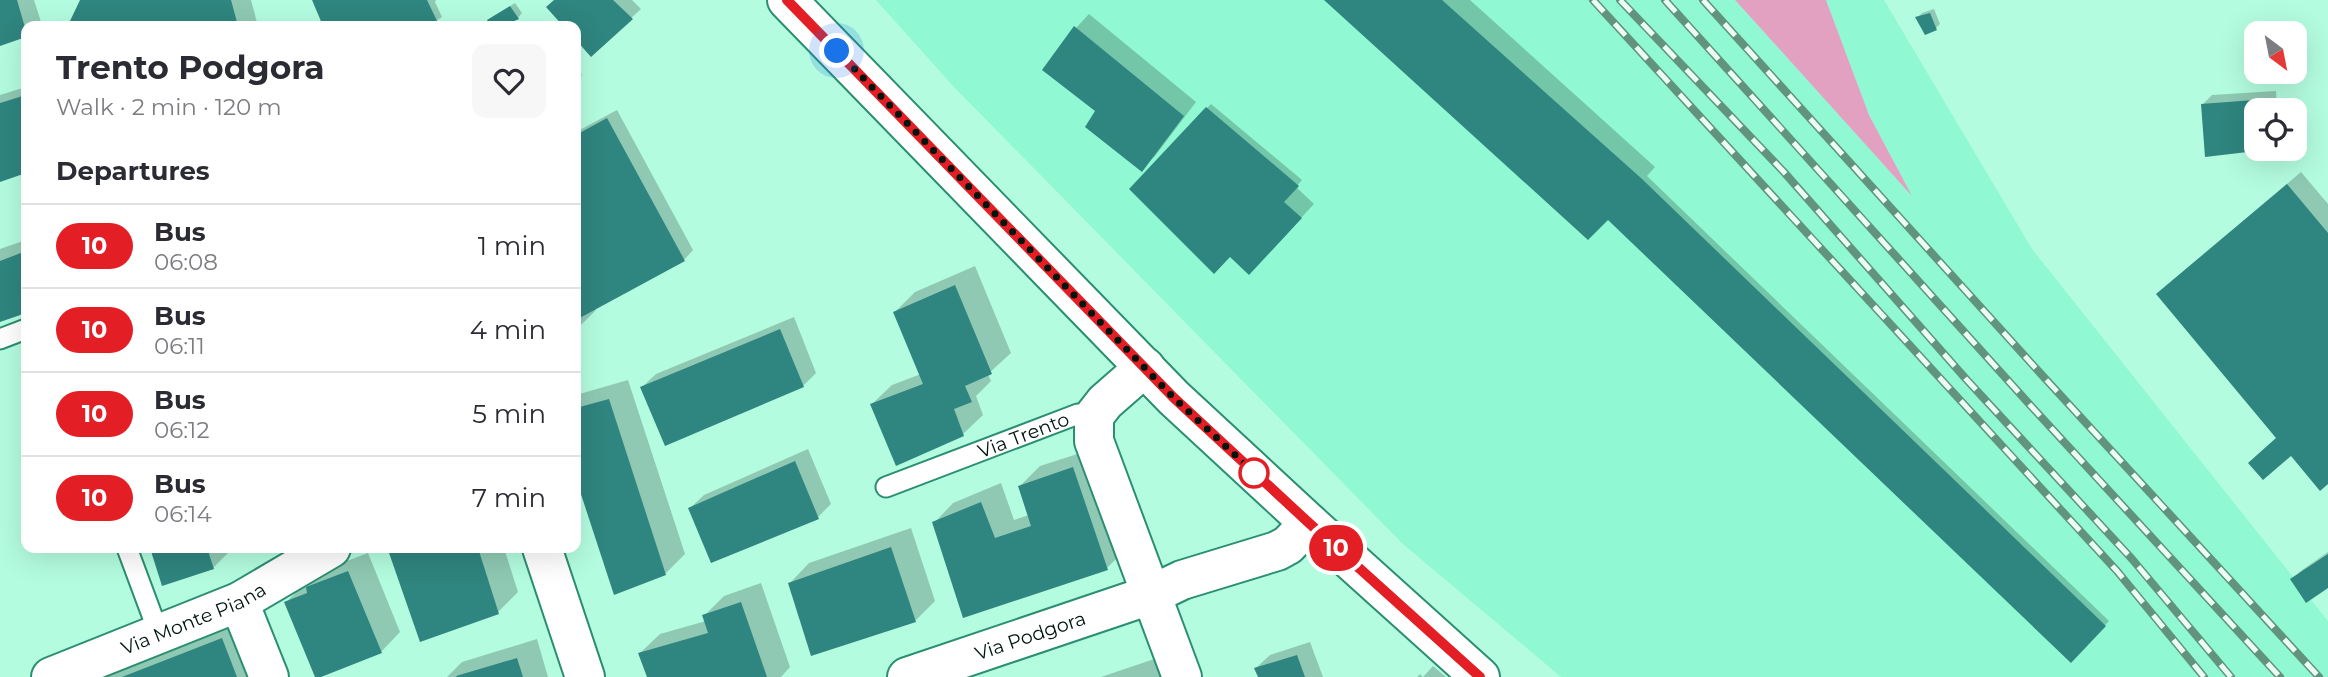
<!DOCTYPE html>
<html lang="en">
<head>
<meta charset="utf-8">
<style>
  body { margin:0; font-family:Montserrat,sans-serif; background:#f7f7f7; color:#2b2b33; height:100vh; display:flex; flex-direction:column; font-size:26px; white-space:nowrap }
  * { box-sizing:border-box; margin:0 }
  p { font-size:23px; color:#7c7c81 }
  .icon { flex:none; width:38px; height:38px; fill:none; stroke:currentColor; stroke-width:2; stroke-linecap:round; stroke-linejoin:round }
  .map { position:relative; flex:1; overflow:hidden }
  .side { position:absolute; left:21px; top:21px; width:560px; height:532px; display:flex; flex-direction:column; background:#fff; border-radius:14px; box-shadow:0 7px 28px #0002 }
  .side>* { flex:none }
  .badge { padding:0 14px; border-radius:23px; font-size:24px; line-height:46px }
  .needle { width:46px; rotate:148deg }
  .tools { position:absolute; left:2244px; top:21px; display:grid; gap:14px }
  .tools a { display:grid; place-items:center; width:63px; height:63px; border-radius:14px; background:#fff; box-shadow:0 7px 28px #0002; font-size:35px }
  .you { position:absolute; width:35px; height:35px; margin:-18px; border:5px solid #fff; border-radius:50%; background:#1a73e8; box-shadow:0 0 0 10px #1a73e833 }
  .map>.badge { position:absolute; translate:-50% -50%; box-shadow:0 0 0 4px #fff }
  h2 { padding:0 35px; font-size:26px; line-height:63px }
  .round { display:grid; place-items:center; flex:none; width:74px; height:74px; border-radius:14px; background:#f7f7f7 }
  .headline { display:flex; align-items:center; justify-content:space-between; height:119px; padding:0 35px }
  h1 { font-size:33px; font-weight:700; line-height:52px }
  ul { padding:0; list-style:none }
  li { display:flex; align-items:center; gap:21px; height:84px; padding:0 35px; border-top:2px solid #e1e1e2 }
  li div { flex:1 }
  li b { display:block; font-size:26px }
  li em { font-style:normal }
  li .badge { min-width:77px; font-weight:700; text-align:center }
  .map>svg:first-child { display:block }
  .built { fill:#90f8d2 }
  .green { fill:#e3a1c1 }
  .shadow { fill:#0003 }
  .building { fill:#2f857f }
  .lines { fill:none; stroke-linecap:round; stroke-linejoin:round }
  .service-casing { stroke:#2c8e71; stroke-width:23 }
  .minor-casing { stroke:#2c8e71; stroke-width:42 }
  .tertiary-casing { stroke:#2c8e71; stroke-width:42 }
  .service { stroke:#fff; stroke-width:19 }
  .minor { stroke:#fff; stroke-width:38 }
  .tertiary { stroke:#fff; stroke-width:38 }
  .rail-casing { stroke:#61937f; stroke-width:8 }
  .rail { stroke:#eafcf4; stroke-width:5; stroke-dasharray:16; stroke-linecap:butt }
  .line-casing { stroke:#fff; stroke-width:16 }
  .line { stroke:#e31e24; stroke-width:10 }
  .walk { stroke:#00160d; stroke-width:7; stroke-dasharray:0 12.6 }
  .stop-dot { fill:#fff; stroke:#e31e24; stroke-width:3.5 }
  .labels { text-anchor:middle; dominant-baseline:central; stroke-width:5; stroke-linejoin:round; paint-order:stroke }
  .street-label { font-size:19px; fill:#00160d; stroke:#eafcf4 }
</style>
</head>
<body>
<div class="map">
<svg width="2328" height="677" viewBox="0 0 2328 677">
  <rect width="100%" height="100%" fill="#b3fce0"/>
  <polygon class="built" points="876,0 1735,0 1910,193 1869,115 1826,0 1884,0 2032,249 2328,621 2328,677 1561,677 1403,544 954,87"/>
  <polygon class="green" points="1735,0 1826,0 1869,115 1912,196"/>
  <g class="shadow">
    <polygon points="0,0 34,0 41,22 36,26 26,26 26,35 0,44"/>
    <polygon points="82,0 251,0 258,26 74,26 72,21"/>
    <polygon points="314,0 436,0 435,2 442,17 429,26 325,26"/>
    <polygon points="555,0 632,0 641,9 591,55 576,38 576,26 565,26 548,7"/>
    <polygon points="1327,0 1470,0 1655,167 1647,176 2109,621 2071,660 1608,217"/>
    <polygon points="515,3 522,13 518,18 498,26 492,26 489,20"/>
    <polygon points="1934,9 1940,24 1936,28 1918,17 1922,13"/>
    <polygon points="1089,14 1196,102 1155,156 1141,169 1076,28"/>
    <polygon points="576,65 582,75 576,81"/>
    <polygon points="26,87 26,172 0,180 0,95"/>
    <polygon points="2276,91 2277,110 2256,110 2256,149 2258,149 2207,155 2202,105 2212,95"/>
    <polygon points="1211,104 1302,180 1296,187 1314,204 1262,260 1207,108"/>
    <polygon points="617,110 693,250 684,260 595,308 596,310 576,330 576,132"/>
    <polygon points="2301,172 2328,204 2328,482 2278,438 2172,281"/>
    <polygon points="26,240 26,311 0,320 0,249"/>
    <polygon points="975,266 1011,353 988,374 991,381 976,396 983,415 963,434 872,404 892,385 921,374 895,312 915,292"/>
    <polygon points="794,317 816,373 803,386 642,387 656,374"/>
    <polygon points="628,380 685,554 665,574 616,592 576,473 576,395"/>
    <polygon points="808,449 831,504 818,517 690,508 704,495"/>
    <polygon points="1093,449 1127,548 1107,568 964,616 934,523 953,503 1001,483 1014,520 1029,515 1020,486 1040,466"/>
    <polygon points="911,528 935,601 915,621 790,583 809,563"/>
    <polygon points="152,548 233,548 213,568 163,583"/>
    <polygon points="393,548 504,548 518,592 498,612 390,551"/>
    <polygon points="2328,552 2328,585 2292,579 2302,570"/>
    <polygon points="368,553 400,632 381,652 286,602 306,583 328,568"/>
    <polygon points="761,583 790,667 781,677 648,677 640,653 660,634 706,621 704,616 724,596"/>
    <polygon points="242,619 251,677 93,677"/>
    <polygon points="537,639 548,677 447,677 462,662"/>
    <polygon points="1310,642 1323,677 1260,677 1256,668 1270,655"/>
    <polygon points="1175,652 1183,677 1101,677"/>
    <polygon points="1433,666 1446,677 1417,677 1420,674 1423,677"/>
  </g>
  <g class="building">
    <polygon points="0,0 17,0 26,31 26,37 0,46"/>
    <polygon points="80,0 231,0 238,26 72,26 70,21"/>
    <polygon points="312,0 427,0 438,23 433,26 323,26"/>
    <polygon points="554,0 613,0 633,19 591,57 576,40 576,26 563,26 546,7"/>
    <polygon points="1324,0 1442,0 1642,179 2106,626 2071,663 1608,220 1588,240"/>
    <polygon points="510,6 519,19 503,26 490,26 487,20"/>
    <polygon points="1930,13 1937,30 1925,35 1915,17"/>
    <polygon points="1074,26 1184,116 1142,172 1085,127 1095,111 1042,70"/>
    <polygon points="26,95 26,173 0,182 0,103"/>
    <polygon points="2267,99 2268,110 2256,110 2256,151 2205,157 2201,104"/>
    <polygon points="1206,107 1299,186 1284,202 1302,218 1249,275 1230,257 1214,274 1129,189"/>
    <polygon points="607,118 685,261 576,320 576,135"/>
    <polygon points="2287,184 2328,233 2328,484 2320,491 2291,456 2263,480 2248,463 2276,438 2156,294"/>
    <polygon points="26,251 26,313 0,322 0,261"/>
    <polygon points="955,285 992,374 965,386 972,402 954,409 964,436 896,466 870,404 923,384 893,312"/>
    <polygon points="780,329 804,387 665,446 640,387"/>
    <polygon points="609,399 666,575 614,595 576,479 576,408"/>
    <polygon points="795,461 819,519 711,563 688,508"/>
    <polygon points="1073,467 1108,570 963,618 932,522 981,502 995,538 1031,526 1018,486"/>
    <polygon points="891,547 916,622 811,656 788,583"/>
    <polygon points="150,548 207,548 214,569 162,586"/>
    <polygon points="396,548 478,548 499,614 420,642 388,550"/>
    <polygon points="2328,554 2328,588 2306,603 2290,579"/>
    <polygon points="348,571 382,653 321,677 315,677 284,602 307,593 306,587"/>
    <polygon points="741,602 767,677 647,677 638,653 708,633 702,615"/>
    <polygon points="222,638 237,677 122,677"/>
    <polygon points="1297,655 1305,677 1258,677 1254,668"/>
    <polygon points="517,658 523,677 457,677 456,676"/>
  </g>
  <g class="lines">
    <defs>
      <g id="service">
        <polyline points="0,339 26,329"/>
        <path id="s1" d="M886,487L1078,414L1094,416"/>
        <polyline points="127,548 159,634"/>
      </g>
      <g id="minor">
        <polyline points="1145,367 1105,402 1094,416 1094,441 1182,677"/>
        <polyline points="542,548 585,677"/>
        <polyline points="239,602 269,677"/>
        <path id="s2" d="M51,677L239,602L331,548"/>
        <path id="s3" d="M907,677L1153,594L1182,580L1277,551L1288,545L1309,523"/>
      </g>
      <polyline id="tertiary" points="787,0 1174,398 1309,523 1480,677"/>
    </defs>
    <use href="#service" class="service-casing"/>
    <use href="#minor" class="minor-casing"/>
    <use href="#tertiary" class="tertiary-casing"/>
    <use href="#service" class="service"/>
    <use href="#minor" class="minor"/>
    <use href="#tertiary" class="tertiary"/>
    <defs>
      <g id="rail">
        <polyline points="1593,0 2117,571 2204,677"/>
        <polyline points="1620,0 1783,171 1966,379 2132,559 2231,677"/>
        <polyline points="1665,0 2031,406 2280,677"/>
        <polyline points="1703,0 2041,374 2319,677"/>
      </g>
    </defs>
    <use href="#rail" class="rail-casing"/>
    <use href="#rail" class="rail"/>
  </g>
  <g class="lines">
    <defs>
      <polyline id="line" points="787,0 1174,398 1309,523 1480,677"/>
    </defs>
    <use href="#line" class="line-casing"/>
    <use href="#line" class="line"/>
    <polyline class="walk" points="837,51 1174,398 1262,480 1254,473"/>
  </g>
  <circle class="stop-dot" cx="1254" cy="473" r="14"/>
  <g class="labels">
    <g class="street-label">
      <text stroke="none"><textPath href="#s1" startOffset="147">Via Trento</textPath></text>
      <text stroke="none"><textPath href="#s2" startOffset="154">Via Monte Piana</textPath></text>
      <text stroke="none"><textPath href="#s3" startOffset="130">Via Podgora</textPath></text>
    </g>
  </g>
</svg>
<div class="tools">
<a><svg class="needle" viewBox="-14 -14 28 28"><path d="M0-13l5 13h-10z" fill="#e53935"/><path d="M0 13l5-13h-10z" fill="#7c7c81"/></svg></a>
<a><svg class="icon" aria-label="locate" viewBox="0 0 24 24"><circle cx="12" cy="12" r="6"/><path d="M12 2v4M12 18v4M2 12h4M18 12h4"/></svg></a>
</div>
<div class="you" style="left:837px;top:51px"></div>
<b class="badge" style="left:1336px;top:548px;background:#e31e24;color:#fff">10</b>
<section class="side">
<div class="headline"><div><h1>Trento Podgora</h1><p>Walk · 2 min · 120 m</p></div><a class="round"><svg class="icon" aria-label="heart" viewBox="0 0 24 24"><path d="M12 20l-8-8c-3-5 5-10 8-4 3-6 11-1 8 4z"/></svg></a></div>
<h2>Departures</h2>
<ul>
<li><span class="badge" style="background:#e31e24;color:#fff">10</span><div><b>Bus</b><p>06:08</p></div><em>1 min</em></li>
<li><span class="badge" style="background:#e31e24;color:#fff">10</span><div><b>Bus</b><p>06:11</p></div><em>4 min</em></li>
<li><span class="badge" style="background:#e31e24;color:#fff">10</span><div><b>Bus</b><p>06:12</p></div><em>5 min</em></li>
<li><span class="badge" style="background:#e31e24;color:#fff">10</span><div><b>Bus</b><p>06:14</p></div><em>7 min</em></li>
</ul>
</section>
</div>
</body>
</html>
